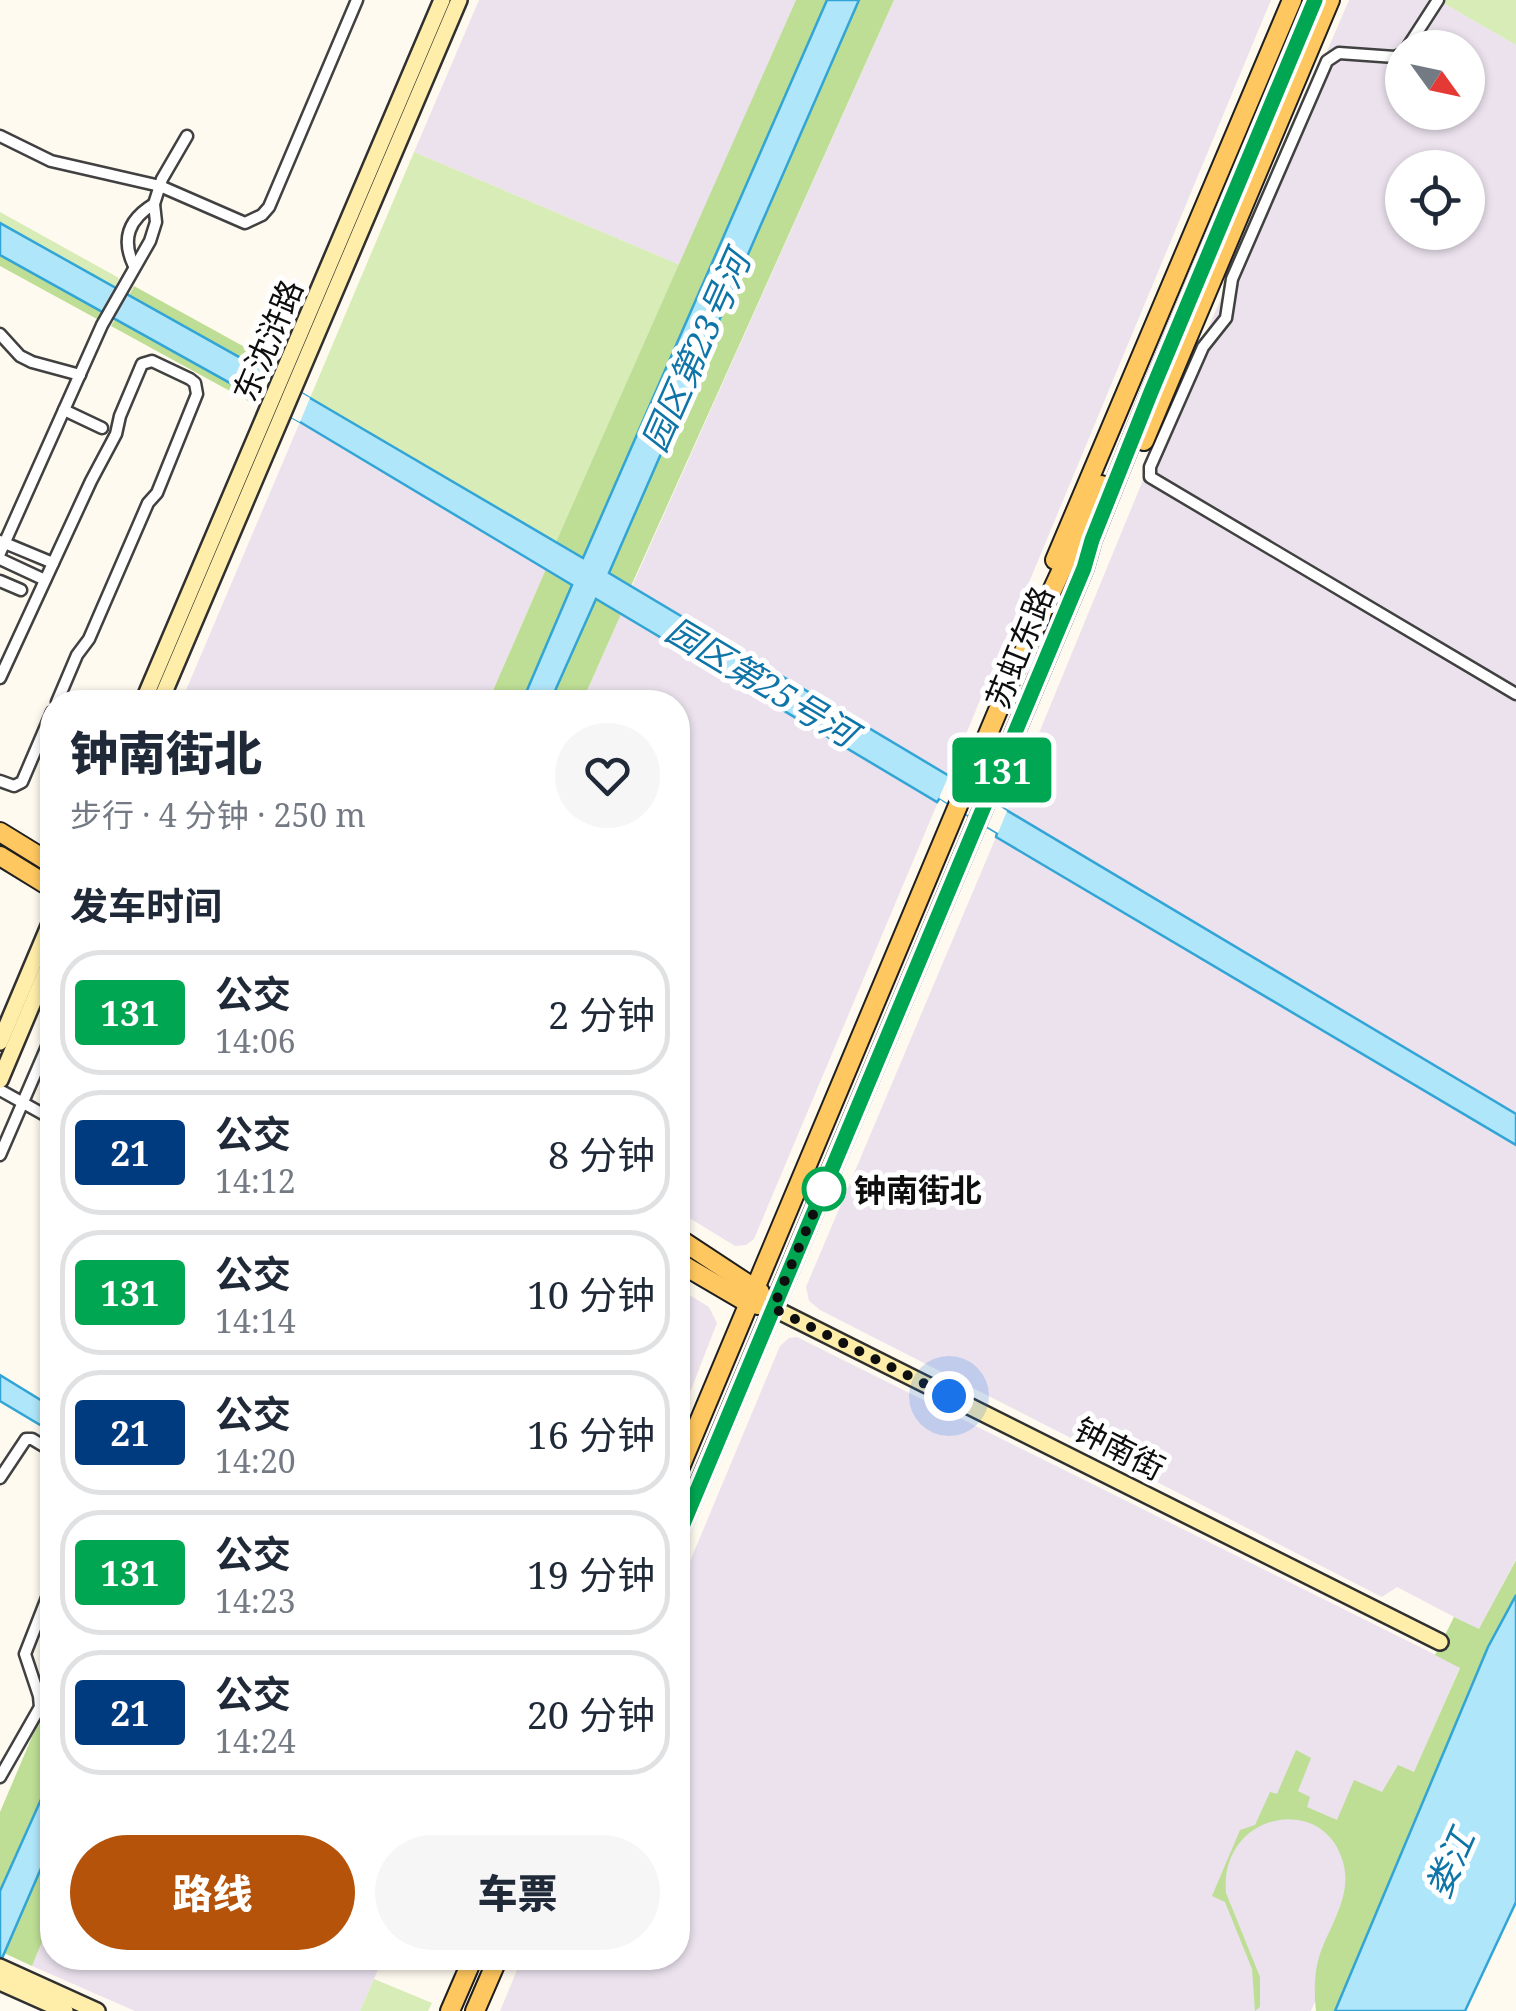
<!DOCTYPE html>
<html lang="zh">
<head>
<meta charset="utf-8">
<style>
  body { margin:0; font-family:"Noto Serif","Noto Sans SC",serif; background:#f6f6f7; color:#1f2937; height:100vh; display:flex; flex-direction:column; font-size:38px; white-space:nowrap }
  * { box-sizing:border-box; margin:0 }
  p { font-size:32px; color:#747a83 }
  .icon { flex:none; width:55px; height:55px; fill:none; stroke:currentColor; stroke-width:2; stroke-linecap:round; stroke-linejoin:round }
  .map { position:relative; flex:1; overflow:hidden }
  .details { position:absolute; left:40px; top:690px; width:650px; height:1280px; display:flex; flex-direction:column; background:#fff; border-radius:40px; box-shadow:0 2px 8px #0004 }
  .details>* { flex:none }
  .badge { padding:0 20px; border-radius:8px; font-size:35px; line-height:65px }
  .needle { width:65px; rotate:123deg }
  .tools { position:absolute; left:1385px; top:30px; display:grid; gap:20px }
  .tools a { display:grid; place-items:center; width:100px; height:100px; border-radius:50%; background:#fff; box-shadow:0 2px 8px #0004; font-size:50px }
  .you { position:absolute; width:50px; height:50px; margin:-25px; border:8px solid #fff; border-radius:50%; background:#1a73e8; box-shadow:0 0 0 15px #1a73e833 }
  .map>.badge { position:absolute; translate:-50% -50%; box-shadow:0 0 0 5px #fff }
  h2 { padding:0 30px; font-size:38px; line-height:90px }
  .round { display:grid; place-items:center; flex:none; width:105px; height:105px; border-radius:52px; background:#f6f6f7 }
  .headline { display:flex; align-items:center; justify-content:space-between; height:170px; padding:0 30px }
  h1 { font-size:48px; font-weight:800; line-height:75px }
  .button { display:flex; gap:20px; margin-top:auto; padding:20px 30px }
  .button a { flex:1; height:115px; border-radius:60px; background:#b45309; color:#fff; font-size:40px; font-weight:800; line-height:115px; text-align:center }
  .button a+a { background:#f6f6f7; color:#1f2937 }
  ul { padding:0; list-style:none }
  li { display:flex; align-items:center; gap:30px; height:125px; margin:0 20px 15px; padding:0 10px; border:5px solid #e0e1e3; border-radius:40px }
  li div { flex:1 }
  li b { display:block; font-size:38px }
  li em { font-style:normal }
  li .badge { min-width:110px; font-weight:700; text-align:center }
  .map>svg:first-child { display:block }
  .industrial { fill:#ebe2ed; fill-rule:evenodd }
  .green { fill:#d7ecb6 }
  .forest { fill:#bdde94 }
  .water { fill:#b0e6fa; stroke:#32a5d6; stroke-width:2.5 }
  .pier { fill:#fffaef }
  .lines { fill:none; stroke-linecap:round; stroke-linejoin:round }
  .street-casing { stroke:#414141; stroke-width:15 }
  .secondary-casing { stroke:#303030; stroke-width:20 }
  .primary-casing { stroke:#1f1f1f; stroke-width:22 }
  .street { stroke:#fff; stroke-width:10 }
  .secondary { stroke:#ffedaa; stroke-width:15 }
  .primary { stroke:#ffc75f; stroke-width:18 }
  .line-casing { stroke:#fff; stroke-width:22 }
  .line { stroke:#00a651; stroke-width:15 }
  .walk { stroke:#0e0e0e; stroke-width:10; stroke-dasharray:0 18 }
  .stop-dot { fill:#fff; stroke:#00a651; stroke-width:5 }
  .labels { text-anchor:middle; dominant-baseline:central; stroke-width:10; stroke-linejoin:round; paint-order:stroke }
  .street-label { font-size:32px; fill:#0e0e0e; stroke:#fff }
  .stop-label { font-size:32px; font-weight:bold; fill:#0e0e0e; stroke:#fff; text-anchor:start }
  .water-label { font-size:35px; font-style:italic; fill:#0f75a8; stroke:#fff }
</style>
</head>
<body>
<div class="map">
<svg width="1516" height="2011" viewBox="0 0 1516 2011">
  <rect width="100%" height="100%" fill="#fffaef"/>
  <g class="industrial">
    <polygon points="479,0 796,0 680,265 414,152"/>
    <polygon points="894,0 1271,0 949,775 632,586"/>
    <path d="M1349,0H1438L1516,45V1114L1007,811L1143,480ZM1402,48H1468V112H1402ZM1402,168H1468V232H1402Z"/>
    <polygon points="300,422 546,569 488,702 181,702"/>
    <polygon points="621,614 938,802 754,1239 746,1245 735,1246 678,1211 678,702 582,702"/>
    <polygon points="996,837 1516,1145 1516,1559 1479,1630 1397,1587 1382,1597 820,1310 809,1301 806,1287"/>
    <polygon points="678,1288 709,1307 717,1323 678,1423"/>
    <polygon points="797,1337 1460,1667 1311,2011 500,2011 522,1958 678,1958 678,1590 780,1346 789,1338"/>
    <polygon points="52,1918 52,1958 383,1958 360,2011 135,2011 32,1966"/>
  </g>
  <g class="green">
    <polygon points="1438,0 1516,0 1516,45"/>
    <polygon points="414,152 680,265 556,542 310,398"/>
    <polygon points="0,212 119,278 115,287 0,223"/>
    <polygon points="374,1979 432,2003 428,2011 360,2011"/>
  </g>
  <g class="forest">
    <polygon points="796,0 827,0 583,558 556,542"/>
    <polygon points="859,0 894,0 631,586 609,573"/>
    <polygon points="0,255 101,311 97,319 0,266"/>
    <polygon points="134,286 268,360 264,371 129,295"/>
    <polygon points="115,319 253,395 250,402 111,326"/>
    <polygon points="546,569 573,585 522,702 488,702"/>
    <polygon points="596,599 621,614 582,702 550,702"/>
    <path d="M1516,1560V1595L1488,1647L1335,2011H1316C1314,1994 1314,1974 1319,1957C1329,1926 1353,1896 1343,1862C1324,1792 1219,1812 1226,1893L1260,1977V2007L1255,2011L1252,1969L1225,1902L1212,1896L1240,1830L1255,1825L1270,1792L1277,1794L1296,1750L1311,1758L1298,1791L1310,1797L1307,1807L1337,1820L1354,1780L1382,1792L1398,1765L1414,1772L1460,1668L1435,1655L1454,1617L1479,1629Z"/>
    <polygon points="52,1690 52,1775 0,1891 0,1812"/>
    <polygon points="52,1843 52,1918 32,1966 4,1953"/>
  </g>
  <g class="water">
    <polygon points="827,0 859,0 609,573 1516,1114 1516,1145 996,837 997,833 944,801 940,798 937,802 596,599 550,702 522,702 572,585 300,422 0,255 0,223 264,371 583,558"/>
    <polygon points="0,1375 52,1407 52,1432 0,1401"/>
    <polygon points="1516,1595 1516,1902 1465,2011 1335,2011 1488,1647"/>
    <polygon points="52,1775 52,1843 0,1963 0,1891"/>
  </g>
  <g class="pier">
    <polygon points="264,371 310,398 300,422 253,397"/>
    <polygon points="949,775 1007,811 998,833 939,798"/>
  </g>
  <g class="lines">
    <defs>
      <g id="street">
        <polyline points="1407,48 1438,0"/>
        <polyline points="1402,54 1395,57 1339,53 1327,61 1232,279 1226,318 1203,347 1150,467 1150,477 1516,694"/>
        <polyline points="0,136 51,161 160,186 245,223 262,215 269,207 357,0"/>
        <path d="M134,266C121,239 129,219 154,204"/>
        <polyline points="0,334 20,356 32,362 80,375"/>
        <polyline points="64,410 102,428"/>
        <polyline points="0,541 53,563"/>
        <polyline points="0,553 102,325 150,241 156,222 154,204 162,179 187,136"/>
        <polyline points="0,559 45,580"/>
        <polyline points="0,581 21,590"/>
        <polyline points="0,678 91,481 116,434 120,416 142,364 152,361 190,379 195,383 197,394 157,493 148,503 89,639 77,655 57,702"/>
        <polyline points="0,781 14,786 22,782 52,712"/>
        <polyline points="0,1090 52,1119"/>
        <polyline points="0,1155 52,1035"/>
        <polyline points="0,1478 26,1439 32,1439 52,1451"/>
        <polyline points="0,1777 40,1707 39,1696 25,1654 52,1585"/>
      </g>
      <g id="secondary">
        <polyline points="143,702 442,0"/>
        <polyline points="160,702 459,0"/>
        <polyline points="0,1042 52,919"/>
        <polyline points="0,1080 52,957"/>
        <polyline points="773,1308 1440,1642"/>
        <polyline points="0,1967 97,2011"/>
        <polyline points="0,1982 65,2011"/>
      </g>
      <g id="primary">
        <polyline points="1144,441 1330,0"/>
        <polyline points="1055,560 1292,0"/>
        <polyline points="0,832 52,864"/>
        <polyline points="0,856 52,888"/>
        <polyline points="678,1238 760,1292"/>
        <polyline points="678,1262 748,1303 758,1305"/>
        <polyline points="678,1472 1012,677 1101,485"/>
        <polyline points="678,1535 1084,568 1092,540 1151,392 1315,0"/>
        <polyline points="450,2011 473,1958"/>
        <polyline points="475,2011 498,1958"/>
      </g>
    </defs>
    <use href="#street" class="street-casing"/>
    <use href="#secondary" class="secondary-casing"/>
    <use href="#primary" class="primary-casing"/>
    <use href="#street" class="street"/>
    <use href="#secondary" class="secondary"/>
    <use href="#primary" class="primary"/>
  </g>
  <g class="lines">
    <defs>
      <polyline id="line" points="678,1536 1084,568 1092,540 1151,392 1315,0"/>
    </defs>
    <use href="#line" class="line-casing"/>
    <use href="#line" class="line"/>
    <polyline class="walk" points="824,1189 829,1177 773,1308 949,1396"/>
  </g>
  <circle class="stop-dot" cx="824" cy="1189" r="20"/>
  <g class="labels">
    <g class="street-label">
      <text transform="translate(267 340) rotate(-67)">东沈浒路</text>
      <text transform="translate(1019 647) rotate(-68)">苏虹东路</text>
      <text transform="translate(1120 1448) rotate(27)">钟南街</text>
    </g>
    <g class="stop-label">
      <text x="854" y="1189">钟南街北</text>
    </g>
    <g class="water-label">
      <text transform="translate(695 351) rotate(-66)">园区第23号河</text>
      <text transform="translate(762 681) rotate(31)">园区第25号河</text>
      <text transform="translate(1449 1863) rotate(-66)">娄江</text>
    </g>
  </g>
</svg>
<div class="tools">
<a><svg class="needle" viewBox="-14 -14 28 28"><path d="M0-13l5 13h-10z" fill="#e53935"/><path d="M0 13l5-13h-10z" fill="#747a83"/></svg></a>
<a><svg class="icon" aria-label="locate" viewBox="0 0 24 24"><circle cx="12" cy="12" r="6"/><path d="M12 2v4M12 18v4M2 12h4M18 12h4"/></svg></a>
</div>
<div class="you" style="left:949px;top:1396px"></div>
<b class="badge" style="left:1002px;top:770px;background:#00a651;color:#fff">131</b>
<section class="details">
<div class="headline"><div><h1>钟南街北</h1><p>步行 · 4 分钟 · 250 m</p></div><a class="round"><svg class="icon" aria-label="heart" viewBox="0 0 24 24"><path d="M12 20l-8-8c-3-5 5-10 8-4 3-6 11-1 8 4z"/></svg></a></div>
<h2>发车时间</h2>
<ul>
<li><span class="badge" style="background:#00a651;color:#fff">131</span><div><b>公交</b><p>14:06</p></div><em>2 分钟</em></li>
<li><span class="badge" style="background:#003b80;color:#fff">21</span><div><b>公交</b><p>14:12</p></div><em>8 分钟</em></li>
<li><span class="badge" style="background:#00a651;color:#fff">131</span><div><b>公交</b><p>14:14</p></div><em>10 分钟</em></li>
<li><span class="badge" style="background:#003b80;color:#fff">21</span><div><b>公交</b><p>14:20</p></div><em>16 分钟</em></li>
<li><span class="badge" style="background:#00a651;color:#fff">131</span><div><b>公交</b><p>14:23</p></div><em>19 分钟</em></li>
<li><span class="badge" style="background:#003b80;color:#fff">21</span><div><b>公交</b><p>14:24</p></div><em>20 分钟</em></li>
</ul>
<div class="button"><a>路线</a><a>车票</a></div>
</section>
</div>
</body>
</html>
